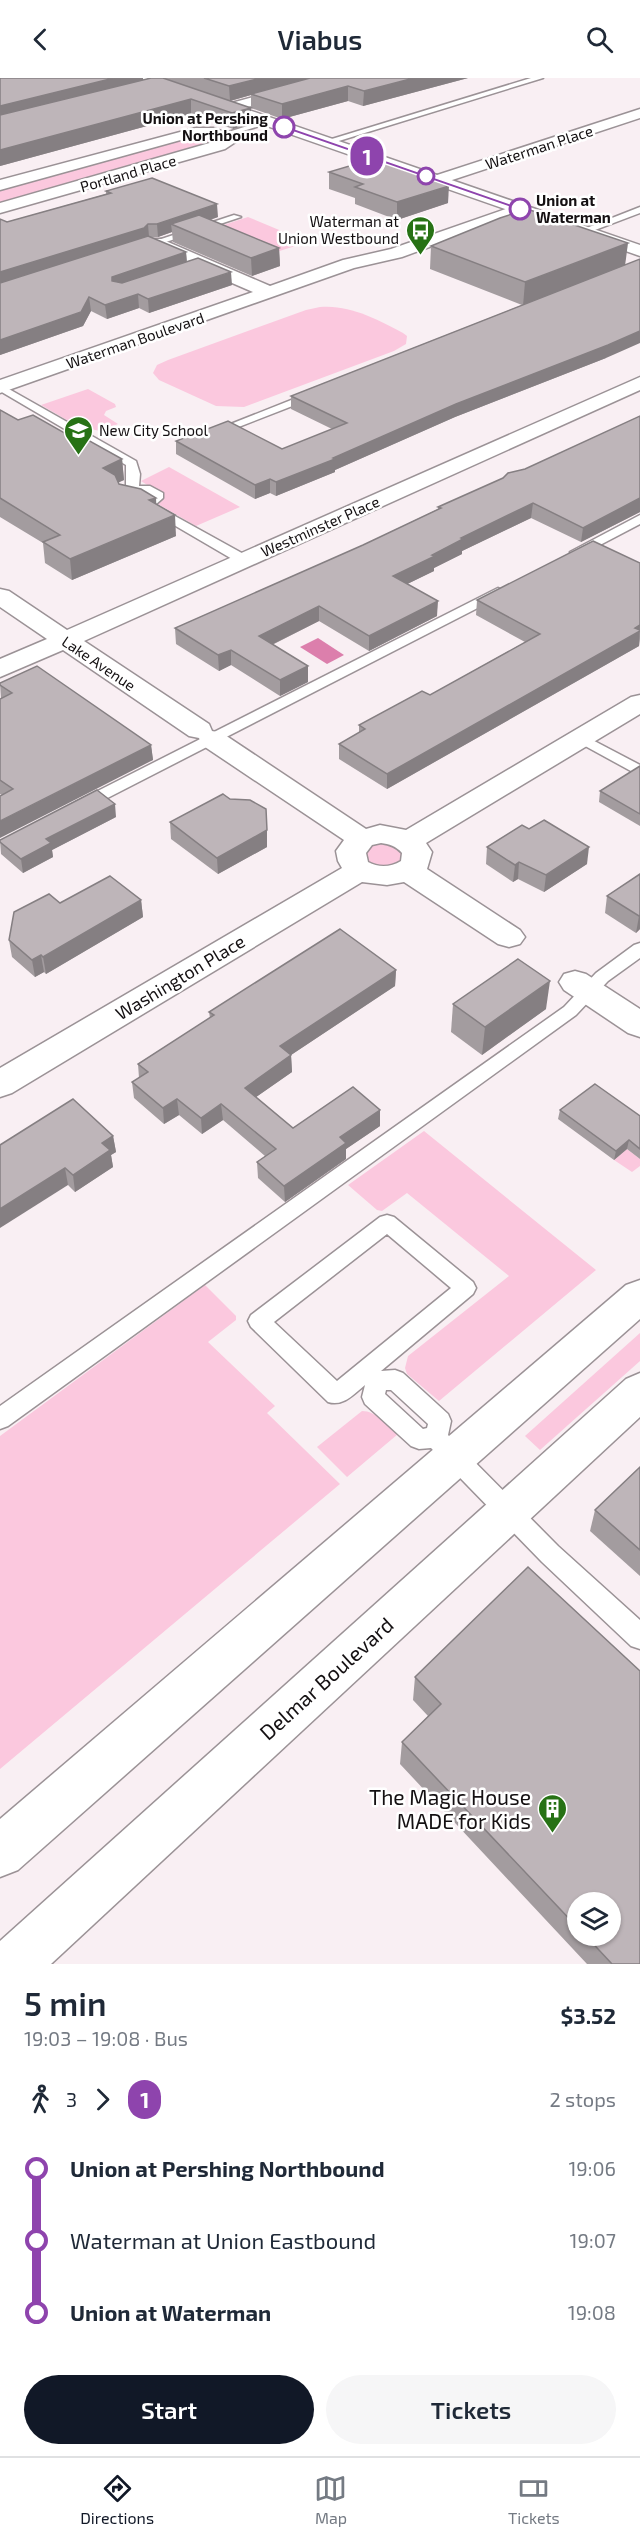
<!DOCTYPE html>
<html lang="en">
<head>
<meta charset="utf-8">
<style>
  body { margin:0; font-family:"Exo 2",sans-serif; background:#f6f6f7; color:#1f2937; height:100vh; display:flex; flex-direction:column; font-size:22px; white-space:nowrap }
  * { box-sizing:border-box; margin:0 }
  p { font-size:20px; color:#747a83 }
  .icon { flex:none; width:33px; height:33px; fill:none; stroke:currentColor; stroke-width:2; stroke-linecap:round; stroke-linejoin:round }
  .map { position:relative; height:1886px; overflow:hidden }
  .side { display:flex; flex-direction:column; background:#fff; flex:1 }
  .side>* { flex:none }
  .badge { padding:0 12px; border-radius:20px; font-size:21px; line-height:39px }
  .buttons { position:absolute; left:567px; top:1814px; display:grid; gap:12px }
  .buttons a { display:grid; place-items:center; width:54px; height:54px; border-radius:50%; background:#fff; box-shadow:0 2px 4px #0004; font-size:30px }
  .map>.badge { position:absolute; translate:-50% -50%; box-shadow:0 0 0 3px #fff }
  .legs { display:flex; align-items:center; gap:9px; height:66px; padding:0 24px; font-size:20px }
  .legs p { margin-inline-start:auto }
  .summary { display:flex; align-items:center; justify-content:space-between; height:102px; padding:0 24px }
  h1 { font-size:33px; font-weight:600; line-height:45px }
  .primary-button { display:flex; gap:12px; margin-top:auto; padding:12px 24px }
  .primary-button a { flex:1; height:69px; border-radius:36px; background:#111827; color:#fff; font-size:24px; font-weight:600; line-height:69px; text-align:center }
  .primary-button a+a { background:#f6f6f7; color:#1f2937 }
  ul { padding:0 24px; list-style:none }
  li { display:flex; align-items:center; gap:21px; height:72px; font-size:22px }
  li i { display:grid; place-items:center; width:9px; height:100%; margin:0 8px; background:currentColor }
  li i::after { content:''; width:15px; height:15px; margin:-8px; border:4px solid; border-radius:50%; background:#fff }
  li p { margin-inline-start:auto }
  li:first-child i { background:linear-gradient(#0000 50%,currentColor 0) }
  li:last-child i { background:linear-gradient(currentColor 50%,#0000 0) }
  header { display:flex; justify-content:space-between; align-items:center; height:78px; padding:0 24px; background:#fff; font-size:27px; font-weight:600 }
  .menu { display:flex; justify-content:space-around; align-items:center; height:84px; border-top:2px solid #e0e1e3; background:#fff; font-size:16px; color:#747a83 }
  .menu a { display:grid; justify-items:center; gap:3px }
  .menu .selected { color:#111827 }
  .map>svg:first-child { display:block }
  .green { fill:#fbc8de }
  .water { fill:#dc7fac }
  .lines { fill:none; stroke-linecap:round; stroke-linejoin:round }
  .lane-casing { stroke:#9b9296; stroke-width:3 }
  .street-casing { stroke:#9b9296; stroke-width:3 }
  .secondary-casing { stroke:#9b9296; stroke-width:3 }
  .lane { fill:#fff; fill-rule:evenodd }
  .street { fill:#fff; fill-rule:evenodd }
  .secondary { fill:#fff; fill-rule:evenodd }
  .wall { fill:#a39c9f; fill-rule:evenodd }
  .shaded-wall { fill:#857f82 }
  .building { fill:#beb5b9; stroke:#857f82; stroke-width:1.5 }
  .line-1 { fill:#8e44ad; stroke:#fff; stroke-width:1.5 }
  .stop-1-dot { fill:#fff; stroke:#8e44ad; stroke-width:3 }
  .labels { text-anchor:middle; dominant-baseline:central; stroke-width:5; stroke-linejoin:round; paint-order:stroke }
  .far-stop-label { font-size:15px; font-weight:bold; fill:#141012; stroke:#fff; text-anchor:end }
  .far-street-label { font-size:15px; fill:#141012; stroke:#fff }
  .far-poi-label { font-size:15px; fill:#141012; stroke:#fff; text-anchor:end }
  .street-label { font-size:18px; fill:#141012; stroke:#fff }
  .near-street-label { font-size:21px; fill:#141012; stroke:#fff }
  .near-poi-label { font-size:21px; fill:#141012; stroke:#fff; text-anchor:end }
</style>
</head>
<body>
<header><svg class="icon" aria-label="back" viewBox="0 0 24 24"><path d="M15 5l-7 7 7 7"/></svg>Viabus<svg class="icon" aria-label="search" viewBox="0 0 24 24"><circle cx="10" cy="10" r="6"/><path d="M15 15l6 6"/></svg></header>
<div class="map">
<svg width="640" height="1886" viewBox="0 0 640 1886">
  <rect width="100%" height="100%" fill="#f9eff3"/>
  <g class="green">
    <polygon points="208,58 217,60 219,63 0,126 0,112 193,59"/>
    <polygon points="248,139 308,164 270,176 211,151"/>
    <path d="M320,229C349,226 379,242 403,255L407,258L406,266L394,273L244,329L216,328L159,302L153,295L157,287L168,282L306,232Z"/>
    <polygon points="88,311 115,326 116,329 106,333 104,337 118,346 100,353 77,348 41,327"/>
    <polygon points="169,389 240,429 196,448 156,425 161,422 163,417 141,403"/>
    <polygon points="381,764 388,764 403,772 402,784 385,789 369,784 365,776 370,768"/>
    <polygon points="424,1053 596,1192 439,1323 407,1296 405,1290 408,1278 509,1198 407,1115 382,1133 377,1132 348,1107"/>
    <polygon points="627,1071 640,1081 640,1088 632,1094 614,1082"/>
    <polygon points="205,1207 236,1238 236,1242 208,1264 275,1328 267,1335 340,1406 0,1691 0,1358"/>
    <polygon points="640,1255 640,1283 540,1372 525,1358"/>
    <path d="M362,1333C376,1333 387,1347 398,1356L347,1399L317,1369Z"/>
  </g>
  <polygon class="water" points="318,560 344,577 327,586 300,569"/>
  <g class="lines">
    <defs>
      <g id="lane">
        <polygon points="531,0 543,0 329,66 322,64"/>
        <polygon points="266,42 273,44 223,59 219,57"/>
        <polygon points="640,129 640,135 587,155 579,153"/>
        <polygon points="234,137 241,139 145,171 137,169"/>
        <path d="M0,306L136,383L140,396L139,408H150L163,415V420L155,427L249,479L250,482L249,485H239L150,433L149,429L138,430L122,425L119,418L126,411V387L0,313ZM135,415H145L151,419C145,423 137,425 131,419Z"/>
        <polygon points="314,313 318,314 318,318 218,357 210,357 208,355"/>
        <polygon points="640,437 640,446 581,477 571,477 570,474"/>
        <polygon points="498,510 505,514 503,517 88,730 76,730 74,727 76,724"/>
        <polygon points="581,656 640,687 640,698 576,663 574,660"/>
        <polygon points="640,865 640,880 608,903 576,937 8,1348 0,1351 0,1328 564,929 596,895 634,867"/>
        <path d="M387,1137L394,1139L473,1204L476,1210L473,1216L381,1293L395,1292L403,1295L448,1336L451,1343L448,1357L558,1468L640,1542V1571L631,1568L542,1484L431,1370L419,1371L411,1368L365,1326L362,1319L365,1307C354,1316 343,1329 328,1324L251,1249L248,1243L251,1237L380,1139ZM387,1156L451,1210L337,1303L274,1244ZM386,1312H391L428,1346L427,1350L423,1351L385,1316Z"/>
      </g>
      <g id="street">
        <polygon points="324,0 346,0 344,3 229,34 222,30 224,27"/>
        <polygon points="640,31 640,40 443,105 431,105 429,102 431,99"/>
        <polygon points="195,50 213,50 235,58 237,63 225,71 0,135 0,125 220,62 211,58 195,58 0,112 0,102"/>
        <polygon points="520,126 526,128 528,131 526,134 402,179 354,190 0,315 0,302 253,214 149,169 146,165 149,161 161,161 270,208 343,182 391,171"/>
        <path d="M640,299V312L84,563L209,646L212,653L222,655L366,751L380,747L406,752L631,619L640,617V636L426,765L432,774L427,791L520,852L525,859L520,866L509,869L498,866L404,804L387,807L362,804L12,1015L0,1019V990L342,790L338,783L336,773L344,762L202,667L199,660L189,658L63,572L0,599V581L47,561L0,529V511L9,513L67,552ZM381,765C389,766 396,768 402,775L401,783C391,789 379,790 368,784L366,775L372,767Z"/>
        <polygon points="575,893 586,896 640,931 640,959 628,955 564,912 559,904 564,896"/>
      </g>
      <g id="secondary">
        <polygon points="136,0 156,0 640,167 640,178 138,3"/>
        <polygon points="640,1202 640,1241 18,1792 0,1799 0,1741 626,1207"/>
        <polygon points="640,1295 640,1339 51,1886 0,1886 0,1863 626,1301"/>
      </g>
    </defs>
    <use href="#lane" class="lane-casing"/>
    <use href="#street" class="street-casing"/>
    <use href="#secondary" class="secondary-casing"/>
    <use href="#lane" class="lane"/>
    <use href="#street" class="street"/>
    <use href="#secondary" class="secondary"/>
  </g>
  <g class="wall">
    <path d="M0,0L143,2L151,0H468L363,28L348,23L282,41L251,30V45L233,51L191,36L0,88ZM251,17V30L230,23Z"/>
    <polygon points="329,94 448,125 397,142 355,126 355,120 329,111"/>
    <polygon points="106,113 218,139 210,142 279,170 280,188 252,198 173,164 172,154 158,159 149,159 186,174 187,184 232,207 149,235 139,230 107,241 91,233 83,248 0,277 0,141 7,144 106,116"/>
    <polygon points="500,140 606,280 455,339 335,392 335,394 276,418 270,415 255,421 176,376 176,363 282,371 332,351 291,331 291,318 522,227 430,191 431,168"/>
    <polygon points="0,332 18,342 82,365 122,381 124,402 118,404 119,406 156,420 156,426 176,458 72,502 45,485 43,465 0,439"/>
    <polygon points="640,338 640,434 581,464 531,440 462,473 462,476 434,490 434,493 407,506 437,538 369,573 319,543 272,567 308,588 308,604 280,618 231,587 219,593 176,566 175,550 363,467 438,431 438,429 525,391"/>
    <polygon points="640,485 640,561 639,568 387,711 339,681 339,666 359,655 359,647 430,617 525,564 476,537 477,522"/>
    <polygon points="0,605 151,667 153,682 2,717 0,716 0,621 1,621"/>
    <polygon points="640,688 640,748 599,724 600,713"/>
    <polygon points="230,721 266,731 267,769 218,796 171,761 170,744"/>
    <polygon points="116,739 52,772 53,779 23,795 1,776 0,762"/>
    <polygon points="529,751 587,786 544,814 518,801 513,804 486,786 487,769"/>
    <polygon points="640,796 640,851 636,855 605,835 607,818"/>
    <polygon points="141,822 143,839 46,896 44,894 35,899 12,879 9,862 60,825"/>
    <polygon points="396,892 395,908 291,977 292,994 256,1019 293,1050 380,1032 380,1048 346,1071 346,1081 285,1124 258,1100 257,1084 265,1078 223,1042 202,1056 179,1037 164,1046 134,1020 132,1004 139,1000 138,986 210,940 209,934"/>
    <polygon points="453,926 546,931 482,977 451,954"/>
    <polygon points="560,1032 640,1038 640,1081 627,1071 614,1082 558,1041"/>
    <polygon points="113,1058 116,1074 111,1077 113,1089 75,1114 68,1107 0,1067"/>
    <polygon points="640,1389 640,1498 590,1453 595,1432"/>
    <path d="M528,1489L640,1886H587L400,1686L402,1664L428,1638L413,1622L415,1599ZM578,1824L610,1857H578Z"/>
  </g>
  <g class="shaded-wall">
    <polygon points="114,0 143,0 144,7 0,44 0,28"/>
    <polygon points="261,0 315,0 251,16 251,17 230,23 229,8"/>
    <polygon points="414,0 468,0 363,28 364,13"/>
    <polygon points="348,8 348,23 282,41 282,26"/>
    <polygon points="191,21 191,36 0,88 0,72"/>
    <polygon points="251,30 251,45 233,51 232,35"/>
    <polygon points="449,108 448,125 397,142 397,124"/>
    <polygon points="217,126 218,139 183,151 171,146 172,154 158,159 157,146"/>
    <polygon points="148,146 149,159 0,209 0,194"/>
    <polygon points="628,165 625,188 523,228 525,204"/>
    <polygon points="279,170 280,188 252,198 251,180"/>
    <polygon points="186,174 187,188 113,217 112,199"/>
    <polygon points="231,194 232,207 149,235 148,221"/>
    <polygon points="138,216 139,230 107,241 105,227"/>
    <polygon points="89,219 91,233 83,248 0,277 0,262"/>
    <polygon points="640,253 640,265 606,280 455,339 335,392 335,394 276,418 276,404 456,326"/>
    <polygon points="122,381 124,402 105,411 103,390"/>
    <polygon points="270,401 270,415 255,421 255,407"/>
    <polygon points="156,420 157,440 149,422"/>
    <polygon points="640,420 640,434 581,464 583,450"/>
    <polygon points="533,425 531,440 462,473 462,476 434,490 434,493 393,513 393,498 461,460"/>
    <polygon points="175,437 176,458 72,502 70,481"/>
    <polygon points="438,523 437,538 369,573 369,558"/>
    <polygon points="319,528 319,543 259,573 259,558"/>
    <polygon points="640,547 639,568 387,711 387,696"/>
    <polygon points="231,572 231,587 219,593 218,577"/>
    <polygon points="308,588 308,604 280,618 280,602"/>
    <polygon points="151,667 153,682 0,760 0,743"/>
    <polygon points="115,726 116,739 52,772 53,779 23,795 21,781 46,761"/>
    <polygon points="267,752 267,769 218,796 217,780"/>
    <polygon points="589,769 587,786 544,814 546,797"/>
    <polygon points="519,784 518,801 513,804 515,787"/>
    <polygon points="141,822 143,839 46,896 43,879"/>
    <polygon points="640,837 640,851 636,855 639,838"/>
    <polygon points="41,877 44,894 35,899 32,882"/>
    <polygon points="396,892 395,908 291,977 292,994 246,1026 245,1010 280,968"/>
    <polygon points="550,903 546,931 482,977 485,949"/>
    <polygon points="177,1021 179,1037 164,1046 163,1030"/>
    <polygon points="221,1026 223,1042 202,1056 201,1040"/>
    <polygon points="380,1032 380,1048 346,1071 346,1081 285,1124 284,1108 340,1059"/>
    <polygon points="113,1058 116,1074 111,1077 113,1089 75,1114 73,1097 102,1065"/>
    <polygon points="629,1062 627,1071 614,1082 616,1073"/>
    <polygon points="65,1090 68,1107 0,1150 0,1131"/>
  </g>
  <g class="building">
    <polygon points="0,0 114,0 0,28"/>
    <polygon points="151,0 163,0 251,30 232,35 191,21 0,72 0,37"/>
    <polygon points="204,0 261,0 229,8"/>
    <polygon points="310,0 414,0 364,13 348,8 282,26 251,16"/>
    <polygon points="373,81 449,108 397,124 355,109 363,106 329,94"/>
    <polygon points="152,100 217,126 157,146 148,146 144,150 0,194 0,141 7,144 111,115 106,113"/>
    <polygon points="527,131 628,165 525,204 431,168 500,140"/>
    <polygon points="199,137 279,170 251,180 171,146"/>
    <polygon points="148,158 186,174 112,199 112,203 122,205 198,180 231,194 148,221 138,216 105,227 89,219 81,234 0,262 0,205"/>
    <polygon points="640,181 640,253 608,267 456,326 333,380 335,381 276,404 270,401 255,407 176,363 228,343 282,371 347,345 291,318"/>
    <polygon points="0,332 18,342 33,337 82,365 88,362 122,381 103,390 115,397 119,406 141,411 156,420 149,422 175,437 70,481 43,464 60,457 0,420"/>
    <polygon points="640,338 640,420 583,450 533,425 461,460 463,461 432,477 435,478 393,498 438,523 369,558 319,528 259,558 308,588 280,602 231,572 218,577 175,550 363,467 441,430 438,429 503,400 508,395 525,391"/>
    <polygon points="593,463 640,485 640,547 635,550 640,552 640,553 387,696 339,666 365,651 359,647 422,613 430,617 540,556 477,522"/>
    <polygon points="37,588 151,667 0,743 0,718 13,711 0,702 0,621 12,615 0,607 0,605"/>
    <polygon points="640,688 640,736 600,713"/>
    <polygon points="97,712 115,726 46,761 51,765 21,781 0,764 0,762"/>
    <polygon points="223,716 230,721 250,722 266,731 267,752 217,780 170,744"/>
    <polygon points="544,742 589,769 546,797 519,784 515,787 487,769 522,747 529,751"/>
    <polygon points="640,796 640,837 639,838 607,818"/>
    <polygon points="110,798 141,822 43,879 41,877 32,882 9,862 14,834 49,816 60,825"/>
    <polygon points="340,851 396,892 280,968 291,977 245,1010 293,1050 353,1009 380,1032 340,1059 346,1065 284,1108 257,1084 276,1071 221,1026 201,1040 177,1021 163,1030 132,1004 148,994 138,986 214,937 209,934"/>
    <polygon points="518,881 550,903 485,949 453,926"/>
    <polygon points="595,1006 640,1038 640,1071 629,1062 616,1073 560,1032"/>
    <polygon points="73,1021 113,1058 102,1065 110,1072 73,1097 65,1090 0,1131 0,1067"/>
    <polygon points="640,1389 640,1472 595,1432"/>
    <polygon points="528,1489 640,1593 640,1886 612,1886 585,1857 610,1857 610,1824 578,1824 578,1850 402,1664 441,1626 415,1599"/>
  </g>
  <polygon class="line-1" points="284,47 522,130 523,131 518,132 282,50"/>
  <defs>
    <symbol id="bus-pin" viewBox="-11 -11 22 30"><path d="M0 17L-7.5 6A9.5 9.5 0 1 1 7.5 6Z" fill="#277215" stroke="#fff"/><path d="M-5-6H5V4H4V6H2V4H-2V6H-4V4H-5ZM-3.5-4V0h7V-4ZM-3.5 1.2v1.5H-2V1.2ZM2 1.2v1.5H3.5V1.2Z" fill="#fff"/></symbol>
    <symbol id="school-pin" viewBox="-11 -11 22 30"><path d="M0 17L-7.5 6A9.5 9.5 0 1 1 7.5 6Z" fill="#277215" stroke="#fff"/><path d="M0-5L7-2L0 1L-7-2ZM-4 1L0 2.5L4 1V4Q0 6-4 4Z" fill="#fff"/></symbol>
    <symbol id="building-pin" viewBox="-11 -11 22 30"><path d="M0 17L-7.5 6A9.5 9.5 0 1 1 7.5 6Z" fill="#277215" stroke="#fff"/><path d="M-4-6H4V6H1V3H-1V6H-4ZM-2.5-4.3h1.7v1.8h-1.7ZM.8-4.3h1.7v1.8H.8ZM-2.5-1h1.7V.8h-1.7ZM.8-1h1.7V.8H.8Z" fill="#fff"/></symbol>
  </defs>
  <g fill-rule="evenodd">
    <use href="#bus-pin" x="404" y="136" width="33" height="45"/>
    <use href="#school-pin" x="62" y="336" width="33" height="45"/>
    <use href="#building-pin" x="536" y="1714" width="33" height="45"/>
  </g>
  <g class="stop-1-dot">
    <circle cx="284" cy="49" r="10"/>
    <circle cx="426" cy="98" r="8"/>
    <circle cx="520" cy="131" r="10"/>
  </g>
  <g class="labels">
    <g class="far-stop-label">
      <text x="268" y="40">Union at Pershing<tspan x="268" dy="17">Northbound</tspan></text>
      <text x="536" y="122" text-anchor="start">Union at<tspan x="536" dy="17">Waterman</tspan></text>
    </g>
    <g class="far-street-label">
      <text transform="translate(539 69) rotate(-18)">Waterman Place</text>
      <text transform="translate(128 95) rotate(-16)">Portland Place</text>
      <text transform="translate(135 262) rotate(-19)">Waterman Boulevard</text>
      <text transform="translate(320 448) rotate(-24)">Westminster Place</text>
      <text transform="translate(99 585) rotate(34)">Lake Avenue</text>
    </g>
    <g class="far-poi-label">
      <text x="399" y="143">Waterman at<tspan x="399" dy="17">Union Westbound</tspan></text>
      <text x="99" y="352" text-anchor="start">New City School</text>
    </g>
    <g class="street-label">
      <text transform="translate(180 899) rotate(-31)">Washington Place</text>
    </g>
    <g class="near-street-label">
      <text transform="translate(326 1600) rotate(-42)">Delmar Boulevard</text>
    </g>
    <g class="near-poi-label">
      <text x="531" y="1718">The Magic House<tspan x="531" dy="24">MADE for Kids</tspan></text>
    </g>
  </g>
</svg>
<div class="buttons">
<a><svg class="icon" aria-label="layers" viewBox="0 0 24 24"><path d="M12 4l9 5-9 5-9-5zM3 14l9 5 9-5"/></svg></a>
</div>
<b class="badge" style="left:367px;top:78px;background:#8e44ad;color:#fff">1</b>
</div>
<section class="side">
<div class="summary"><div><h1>5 min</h1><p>19:03 – 19:08 · Bus</p></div><b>$3.52</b></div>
<div class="legs"><svg class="icon" aria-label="walk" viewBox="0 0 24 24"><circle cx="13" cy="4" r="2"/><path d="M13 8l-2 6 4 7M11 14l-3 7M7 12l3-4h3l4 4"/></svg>3<svg class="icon" aria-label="forward" viewBox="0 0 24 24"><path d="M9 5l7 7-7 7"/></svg><b class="badge" style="background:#8e44ad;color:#fff">1</b><p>2 stops</p></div>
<ul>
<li><i style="color:#8e44ad"></i><b>Union at Pershing Northbound</b><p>19:06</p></li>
<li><i style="color:#8e44ad"></i><span>Waterman at Union Eastbound</span><p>19:07</p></li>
<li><i style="color:#8e44ad"></i><b>Union at Waterman</b><p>19:08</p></li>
</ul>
<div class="primary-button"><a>Start</a><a>Tickets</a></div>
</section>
<nav class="menu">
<a class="selected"><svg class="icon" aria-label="directions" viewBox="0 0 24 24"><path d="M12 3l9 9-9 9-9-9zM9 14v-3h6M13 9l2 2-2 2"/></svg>Directions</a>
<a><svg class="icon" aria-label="map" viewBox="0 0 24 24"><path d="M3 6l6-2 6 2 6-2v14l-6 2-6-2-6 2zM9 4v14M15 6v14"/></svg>Map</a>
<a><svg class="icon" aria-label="tickets" viewBox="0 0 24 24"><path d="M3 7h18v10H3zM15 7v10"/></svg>Tickets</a>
</nav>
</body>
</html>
